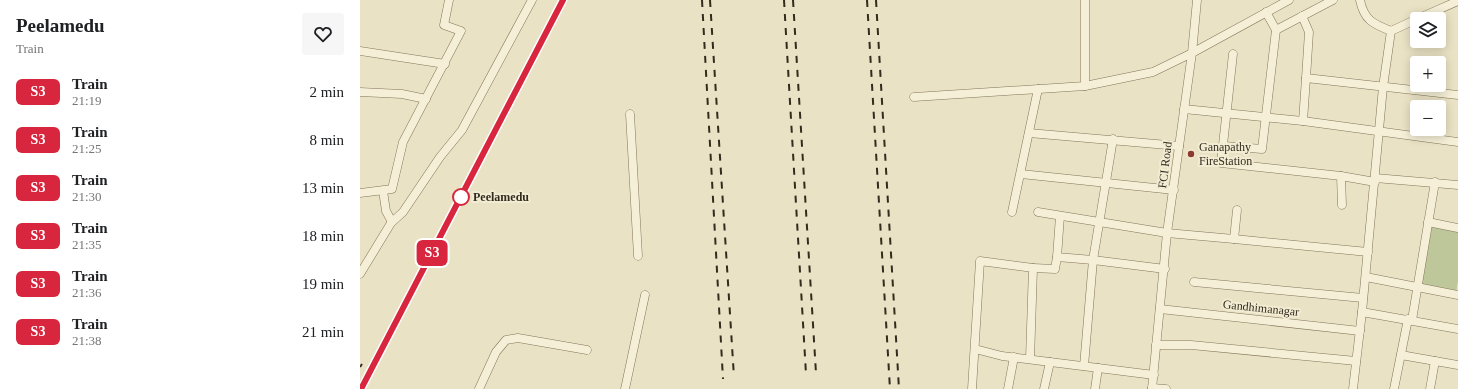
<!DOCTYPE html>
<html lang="en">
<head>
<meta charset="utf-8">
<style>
  body { margin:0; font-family:"Times New Roman",serif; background:#f6f6f6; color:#202124; height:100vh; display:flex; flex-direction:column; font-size:15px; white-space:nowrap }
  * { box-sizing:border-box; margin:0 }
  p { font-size:13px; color:#757577 }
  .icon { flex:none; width:22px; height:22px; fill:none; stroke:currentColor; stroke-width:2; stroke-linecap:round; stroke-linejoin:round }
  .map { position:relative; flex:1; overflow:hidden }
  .sheet { display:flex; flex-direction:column; background:#fff; width:360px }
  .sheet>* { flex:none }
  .badge { padding:0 8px; border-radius:6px; font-size:14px; line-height:26px }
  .controls { position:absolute; left:1050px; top:12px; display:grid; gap:8px }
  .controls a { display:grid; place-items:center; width:36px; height:36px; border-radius:4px; background:#fff; box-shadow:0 2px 10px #0003; font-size:20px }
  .map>.badge { position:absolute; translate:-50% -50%; box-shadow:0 0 0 2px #fff }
  .round { display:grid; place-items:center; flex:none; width:42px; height:42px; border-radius:4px; background:#f6f6f6 }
  .headline { display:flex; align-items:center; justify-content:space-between; height:68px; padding:0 16px }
  h1 { font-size:19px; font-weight:800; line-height:30px }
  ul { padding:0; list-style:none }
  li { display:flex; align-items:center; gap:12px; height:48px; padding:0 16px }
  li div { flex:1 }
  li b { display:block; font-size:15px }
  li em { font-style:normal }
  li .badge { min-width:44px; font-weight:700; text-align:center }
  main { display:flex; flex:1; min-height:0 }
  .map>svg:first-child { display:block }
  .green { fill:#bdc799 }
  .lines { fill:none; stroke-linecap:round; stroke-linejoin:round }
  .minor-casing { stroke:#83755c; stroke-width:9 }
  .minor { stroke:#f5efd7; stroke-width:8 }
  .rail { stroke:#342b1f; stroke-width:2; stroke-dasharray:7 7; stroke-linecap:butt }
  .line-casing { stroke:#fff; stroke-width:9 }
  .line { stroke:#d7263d; stroke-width:6 }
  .poi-dot { fill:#8c3a32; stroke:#f2ecd3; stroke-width:1.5 }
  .stop-dot { fill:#fff; stroke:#d7263d; stroke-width:2 }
  .labels { text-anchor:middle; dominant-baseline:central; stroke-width:4; stroke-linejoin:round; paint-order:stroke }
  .poi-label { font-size:12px; fill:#342b1f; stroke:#f2ecd3; text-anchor:start }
  .street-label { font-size:12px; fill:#342b1f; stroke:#f2ecd3 }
  .stop-label { font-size:12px; font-weight:bold; fill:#342b1f; stroke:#f2ecd3; text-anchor:start }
</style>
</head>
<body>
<main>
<section class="sheet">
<div class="headline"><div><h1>Peelamedu</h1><p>Train</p></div><a class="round"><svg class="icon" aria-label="heart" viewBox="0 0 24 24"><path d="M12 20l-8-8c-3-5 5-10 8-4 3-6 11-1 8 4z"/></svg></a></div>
<ul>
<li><span class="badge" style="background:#d7263d;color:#fff">S3</span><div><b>Train</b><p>21:19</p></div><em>2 min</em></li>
<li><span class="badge" style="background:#d7263d;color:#fff">S3</span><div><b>Train</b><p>21:25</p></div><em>8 min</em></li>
<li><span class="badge" style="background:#d7263d;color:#fff">S3</span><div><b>Train</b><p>21:30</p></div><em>13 min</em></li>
<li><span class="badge" style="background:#d7263d;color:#fff">S3</span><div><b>Train</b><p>21:35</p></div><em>18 min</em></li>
<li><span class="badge" style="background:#d7263d;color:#fff">S3</span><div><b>Train</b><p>21:36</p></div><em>19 min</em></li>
<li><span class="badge" style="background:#d7263d;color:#fff">S3</span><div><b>Train</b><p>21:38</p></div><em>21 min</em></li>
</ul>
</section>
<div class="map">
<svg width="1098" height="389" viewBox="0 0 1098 389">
  <rect width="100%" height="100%" fill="#eae2c4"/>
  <polygon class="green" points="1070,224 1098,230 1098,281 1096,293 1060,285"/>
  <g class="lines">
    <defs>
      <g id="minor">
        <polyline points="725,0 725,86"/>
        <path d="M1000,0C1004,20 1013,24 1031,31"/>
        <polyline points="906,12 916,30"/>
        <polyline points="942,16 949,32 946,78"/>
        <polyline points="1057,19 1098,1"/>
        <polyline points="0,51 85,64"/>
        <polyline points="873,54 861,163 981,176 982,205"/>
        <polyline points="0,92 42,94 66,99"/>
        <polyline points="554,97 725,86 793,72 832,53 837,0"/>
        <polyline points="824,109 943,121 1098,142"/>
        <polyline points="270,114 278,256"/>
        <polyline points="943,121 946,78 1098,95"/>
        <polyline points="669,133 819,146"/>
        <polyline points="864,146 902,149 916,30 973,0"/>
        <polyline points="661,174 814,190"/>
        <polyline points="981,176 1015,182"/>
        <polyline points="1015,178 1098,185"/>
        <polyline points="23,191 26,211 32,222"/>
        <polyline points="0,193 32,189 43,142 101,31 84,25 89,0"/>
        <polyline points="652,212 678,89"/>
        <polyline points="678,212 807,233 874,239 877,210"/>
        <polyline points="700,216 697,257 733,260 805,269"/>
        <polyline points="1068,222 1098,228"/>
        <polyline points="874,239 1008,252"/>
        <polyline points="673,268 695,269 697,257"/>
        <polyline points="0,274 31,223 43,212 80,157 102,130 172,0"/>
        <polyline points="1006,277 1098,295"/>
        <polyline points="834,282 1003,298"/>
        <polyline points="800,309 1000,331"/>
        <polyline points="1002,312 1023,87 1031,31 1057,19"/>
        <polyline points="1052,320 1075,182"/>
        <polyline points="796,345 831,345 996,361"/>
        <polyline points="615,349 642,356 794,375"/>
        <polyline points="1041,355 1098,365"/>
        <polyline points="724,366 733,260 753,139"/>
        <polyline points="792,388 806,389"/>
        <polyline points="119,389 136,352 146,340 158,338 227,350"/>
        <polyline points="265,389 285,295"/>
        <polyline points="612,389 620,261 673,268 670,359"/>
        <polyline points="648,389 654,357"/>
        <polyline points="684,389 690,362"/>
        <polyline points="735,389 738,368"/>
        <polyline points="792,389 807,233 832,53 929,0"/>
        <polyline points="993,389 1002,312 1098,329"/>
        <polyline points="1034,389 1048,319"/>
        <polyline points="1070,389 1075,361"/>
      </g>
    </defs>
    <use href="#minor" class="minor-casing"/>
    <use href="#minor" class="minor"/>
    <g class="rail">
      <polyline points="342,0 363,379"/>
      <polyline points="350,0 374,377"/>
      <polyline points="424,0 446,374"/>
      <polyline points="433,0 456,373"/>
      <polyline points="507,0 530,389"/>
      <polyline points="516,0 539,389"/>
      <polyline points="0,367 2,364"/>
      <polyline points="1,389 203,0"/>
    </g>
  </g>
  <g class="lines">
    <defs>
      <polyline id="line" points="1,389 203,0"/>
    </defs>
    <use href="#line" class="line-casing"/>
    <use href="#line" class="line"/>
  </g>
  <circle class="poi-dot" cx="831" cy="154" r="4"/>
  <circle class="stop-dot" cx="101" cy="197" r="8"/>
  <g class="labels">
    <g class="poi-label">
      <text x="839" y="147">Ganapathy<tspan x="839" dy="14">FireStation</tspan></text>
    </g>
    <g class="street-label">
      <text transform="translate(805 165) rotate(-83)">FCI Road</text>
      <text transform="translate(901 308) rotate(6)">Gandhimanagar</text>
    </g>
    <g class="stop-label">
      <text x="113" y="197">Peelamedu</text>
    </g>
  </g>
</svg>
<div class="controls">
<a><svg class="icon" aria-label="layers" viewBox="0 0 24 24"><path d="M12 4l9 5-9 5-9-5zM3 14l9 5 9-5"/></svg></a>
<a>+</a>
<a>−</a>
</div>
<b class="badge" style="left:72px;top:253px;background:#d7263d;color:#fff">S3</b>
</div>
</main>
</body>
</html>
